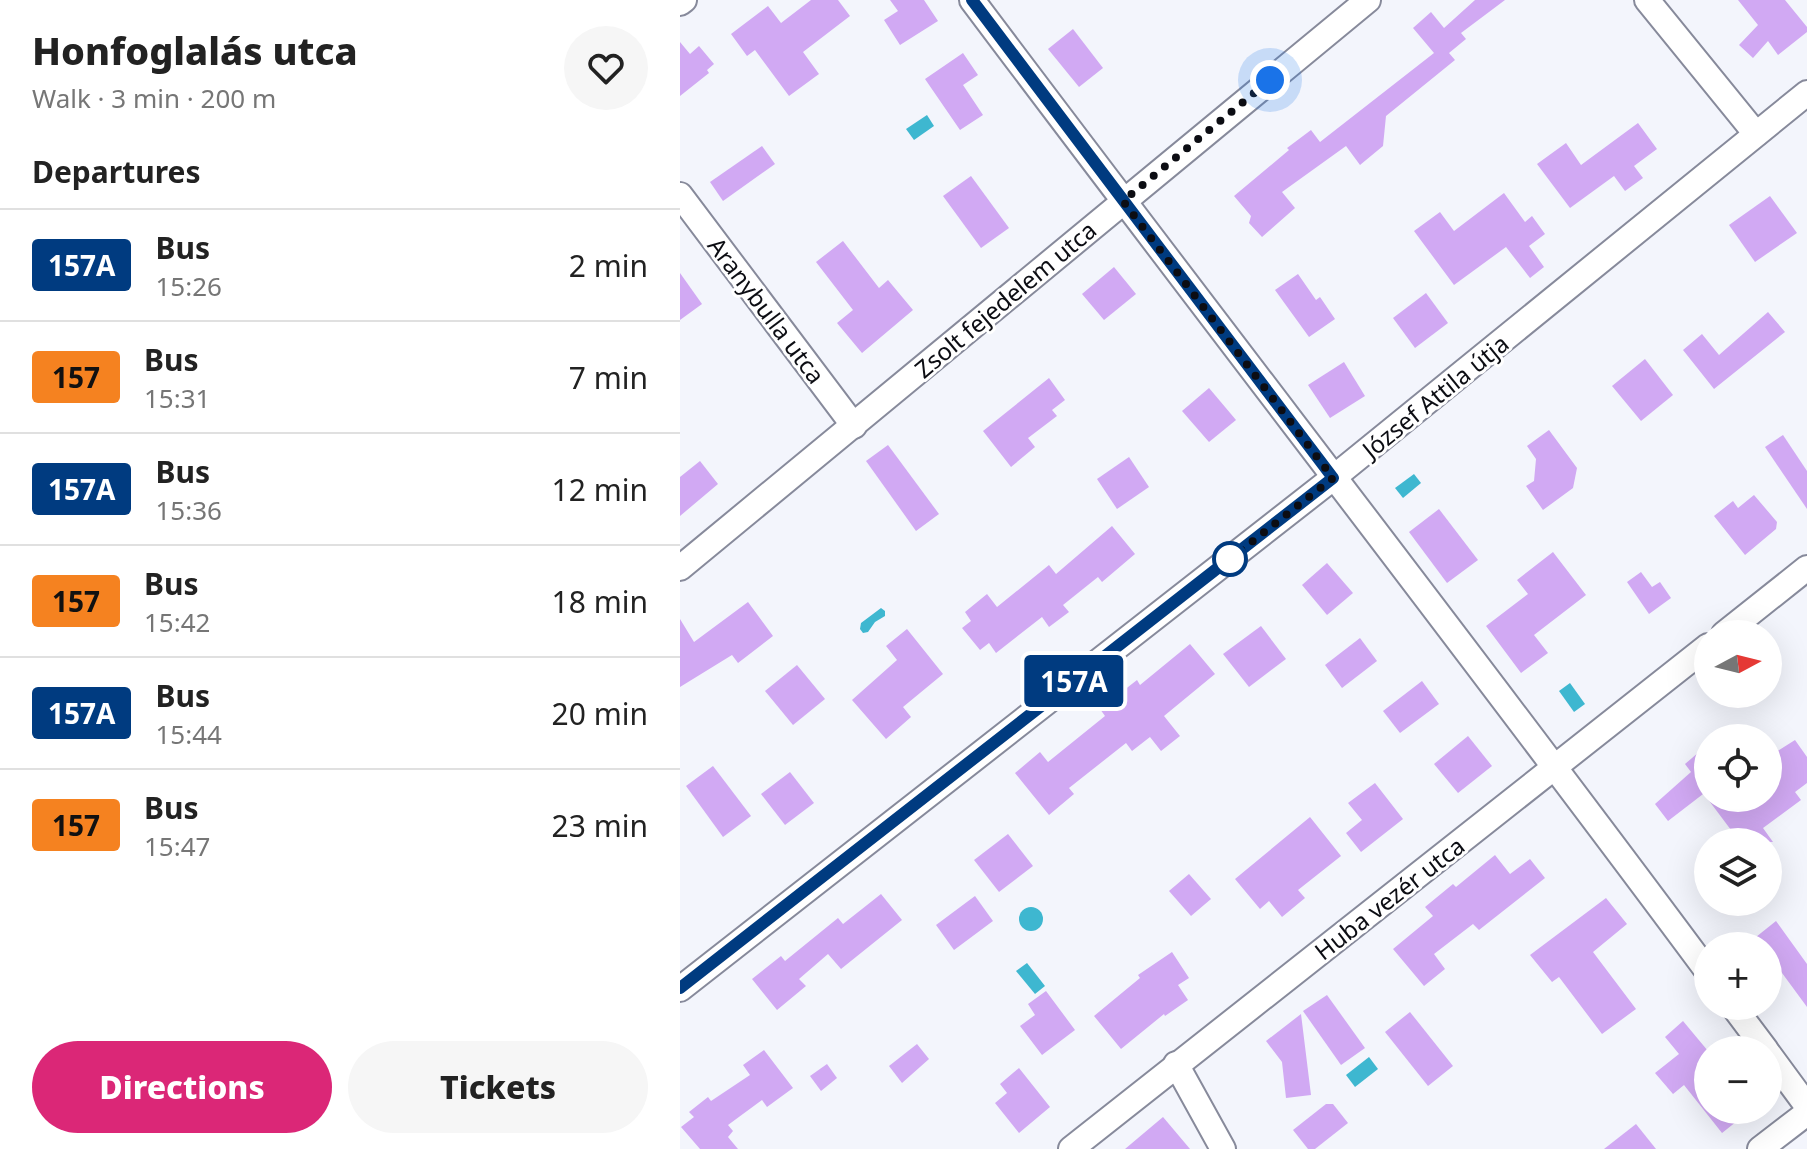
<!DOCTYPE html>
<html lang="en">
<head>
<meta charset="utf-8">
<style>
  body { margin:0; font-family:"Noto Sans",sans-serif; background:#f6f6f6; color:#222; height:100vh; display:flex; flex-direction:column; font-size:30px; white-space:nowrap }
  * { box-sizing:border-box; margin:0 }
  p { font-size:26px; color:#767676 }
  .icon { flex:none; width:44px; height:44px; fill:none; stroke:currentColor; stroke-width:2; stroke-linecap:round; stroke-linejoin:round }
  .map { position:relative; flex:1; overflow:hidden }
  .sheet { display:flex; flex-direction:column; background:#fff; width:680px }
  .sheet>* { flex:none }
  .badge { padding:0 16px; border-radius:6px; font-size:28px; line-height:52px }
  .needle { width:52px; rotate:83deg }
  .tools { position:absolute; left:1014px; top:620px; display:grid; gap:16px }
  .tools a { display:grid; place-items:center; width:88px; height:88px; border-radius:50%; background:#fff; box-shadow:0 8px 32px #0002; font-size:40px }
  .you { position:absolute; width:40px; height:40px; margin:-20px; border:6px solid #fff; border-radius:50%; background:#1a73e8; box-shadow:0 0 0 12px #1a73e833 }
  .map>.badge { position:absolute; translate:-50% -50%; box-shadow:0 0 0 4px #fff }
  h2 { padding:0 32px; font-size:30px; line-height:72px }
  .round { display:grid; place-items:center; flex:none; width:84px; height:84px; border-radius:42px; background:#f6f6f6 }
  .overview { display:flex; align-items:center; justify-content:space-between; height:136px; padding:0 32px }
  h1 { font-size:38px; font-weight:800; line-height:60px }
  .action { display:flex; gap:16px; margin-top:auto; padding:16px 32px }
  .action a { flex:1; height:92px; border-radius:48px; background:#db2777; color:#fff; font-size:32px; font-weight:800; line-height:92px; text-align:center }
  .action a+a { background:#f6f6f6; color:#222 }
  ul { padding:0; list-style:none }
  li { display:flex; align-items:center; gap:24px; height:112px; padding:0 32px; border-top:2px solid #e0e0e0 }
  li div { flex:1 }
  li b { display:block; font-size:30px }
  li em { font-style:normal }
  li .badge { min-width:88px; font-weight:700; text-align:center }
  main { display:flex; flex:1; min-height:0 }
  .map>svg:first-child { display:block }
  .water { fill:#3eb7d0 }
  .building { fill:#d1a9f3 }
  .lines { fill:none; stroke-linecap:round; stroke-linejoin:round }
  .minor-casing { stroke:#878a9b; stroke-width:28 }
  .minor { stroke:#fff; stroke-width:24 }
  .line-casing { stroke:#fff; stroke-width:18 }
  .line { stroke:#003b80; stroke-width:12 }
  .walk { stroke:#0c0d13; stroke-width:8; stroke-dasharray:0 14.4 }
  .stop-dot { fill:#fff; stroke:#003b80; stroke-width:4 }
  .labels { text-anchor:middle; dominant-baseline:central; stroke-width:6; stroke-linejoin:round; paint-order:stroke }
  .street-label { font-size:24px; fill:#0c0d13; stroke:#fff }
</style>
</head>
<body>
<main>
<section class="sheet">
<div class="overview"><div><h1>Honfoglalás utca</h1><p>Walk · 3 min · 200 m</p></div><a class="round"><svg class="icon" aria-label="heart" viewBox="0 0 24 24"><path d="M12 20l-8-8c-3-5 5-10 8-4 3-6 11-1 8 4z"/></svg></a></div>
<h2>Departures</h2>
<ul>
<li><span class="badge" style="background:#003b80;color:#fff">157A</span><div><b>Bus</b><p>15:26</p></div><em>2 min</em></li>
<li><span class="badge" style="background:#f58220;color:#111">157</span><div><b>Bus</b><p>15:31</p></div><em>7 min</em></li>
<li><span class="badge" style="background:#003b80;color:#fff">157A</span><div><b>Bus</b><p>15:36</p></div><em>12 min</em></li>
<li><span class="badge" style="background:#f58220;color:#111">157</span><div><b>Bus</b><p>15:42</p></div><em>18 min</em></li>
<li><span class="badge" style="background:#003b80;color:#fff">157A</span><div><b>Bus</b><p>15:44</p></div><em>20 min</em></li>
<li><span class="badge" style="background:#f58220;color:#111">157</span><div><b>Bus</b><p>15:47</p></div><em>23 min</em></li>
</ul>
<div class="action"><a>Directions</a><a>Tickets</a></div>
</section>
<div class="map">
<svg width="1127" height="1149" viewBox="0 0 1127 1149">
  <rect width="100%" height="100%" fill="#f3f5fc"/>
  <g class="water">
    <polygon points="247,115 254,126 234,140 226,129"/>
    <polygon points="734,474 741,483 723,498 715,488"/>
    <polygon points="201,608 205,611 205,616 195,622 188,632 183,633 180,629 181,623"/>
    <polygon points="890,683 905,704 894,712 879,691"/>
    <circle cx="351" cy="919" r="12"/>
    <polygon points="347,963 365,986 355,994 336,971"/>
    <polygon points="689,1057 698,1069 675,1087 666,1075"/>
  </g>
  <g class="building">
    <polygon points="131,0 158,0 170,16 123,52 139,74 109,96 75,50 67,56 51,34 88,6 101,23"/>
    <polygon points="210,0 244,0 258,21 220,45 204,20 218,11"/>
    <polygon points="795,0 825,0 781,33 786,39 769,53 775,60 706,116 703,146 680,165 666,146 602,192 615,208 582,237 569,223 571,216 554,196 609,150 607,148 631,130 640,142 754,53 733,28 751,12 764,28"/>
    <polygon points="1058,0 1105,0 1127,27 1127,32 1098,55 1088,41 1073,58 1059,45 1078,25"/>
    <polygon points="393,29 423,68 399,87 368,49"/>
    <polygon points="0,42 10,54 19,46 34,64 27,70 29,73 0,96"/>
    <polygon points="283,53 298,75 283,85 303,115 280,130 245,79"/>
    <polygon points="958,123 977,149 954,166 963,178 945,191 934,176 890,208 857,164 886,143 901,165"/>
    <polygon points="82,146 95,164 43,201 30,182"/>
    <polygon points="291,176 329,228 301,248 263,196"/>
    <polygon points="824,193 845,222 852,216 865,234 849,246 864,267 850,278 826,247 774,285 734,231 760,212 774,231"/>
    <polygon points="1090,196 1117,233 1075,262 1049,225"/>
    <polygon points="163,241 199,288 208,280 233,310 182,353 157,323 173,310 136,262"/>
    <polygon points="434,267 456,294 424,320 402,294"/>
    <polygon points="0,273 22,304 0,320"/>
    <polygon points="618,274 636,300 640,297 655,319 629,337 595,290"/>
    <polygon points="746,293 768,323 735,348 713,318"/>
    <polygon points="1088,312 1105,332 1034,389 1003,350 1022,334 1039,355"/>
    <polygon points="965,359 993,395 961,421 932,386"/>
    <polygon points="664,362 685,396 650,418 628,385"/>
    <polygon points="369,378 385,400 372,410 377,416 348,438 355,447 331,467 303,431"/>
    <polygon points="529,388 556,420 529,442 502,411"/>
    <polygon points="869,430 897,468 893,488 863,510 846,486 854,481 856,459 847,446"/>
    <polygon points="1103,435 1127,471 1127,509 1085,447"/>
    <polygon points="208,445 259,514 236,531 186,461"/>
    <polygon points="449,457 469,487 437,509 417,479"/>
    <polygon points="20,461 38,484 0,516 0,477"/>
    <polygon points="1074,495 1097,522 1096,529 1065,555 1034,516 1053,501 1058,508"/>
    <polygon points="759,509 798,560 767,583 729,532"/>
    <polygon points="432,526 455,554 422,582 418,577 383,605 389,612 369,627 362,617 316,653 309,643 300,650 282,628 291,621 285,612 307,594 317,607 369,565 376,574"/>
    <polygon points="873,552 906,595 854,635 868,653 841,673 806,626 848,594 837,580"/>
    <polygon points="647,563 673,593 647,615 622,585"/>
    <polygon points="961,572 972,587 980,582 991,598 969,614 947,582"/>
    <polygon points="68,602 93,636 58,663 52,655 0,687 0,619 14,642"/>
    <polygon points="581,626 606,659 569,687 543,654"/>
    <polygon points="227,629 263,674 223,707 231,717 206,739 172,700 217,660 206,646"/>
    <polygon points="680,638 697,661 662,688 645,665"/>
    <polygon points="510,644 535,674 484,716 500,736 481,751 470,737 452,751 446,743 389,788 394,794 369,815 335,773 360,752 368,762 425,716 420,709 457,680 460,685"/>
    <polygon points="117,665 145,699 113,725 85,691"/>
    <polygon points="742,681 759,704 720,733 703,711"/>
    <polygon points="788,736 812,766 778,793 754,764"/>
    <polygon points="1115,740 1127,757 1127,783 1115,792 1121,800 1083,828 1093,842 1060,842 1027,798 1088,798 1088,757"/>
    <polygon points="1019,752 1025,760 1028,758 1028,793 1027,791 988,821 975,804 1011,772 1005,764"/>
    <polygon points="33,766 71,816 43,837 6,786"/>
    <polygon points="110,772 134,803 105,825 81,794"/>
    <polygon points="695,783 723,819 681,852 666,833 682,820 668,803"/>
    <polygon points="630,817 661,856 618,890 625,898 602,917 589,901 580,909 555,879"/>
    <polygon points="328,834 353,866 319,892 294,860"/>
    <polygon points="815,855 830,874 850,859 865,878 799,930 793,924 754,954 765,969 744,986 713,949 753,916 745,907 773,884 776,887"/>
    <polygon points="509,874 531,899 511,916 489,891"/>
    <polygon points="201,894 222,920 161,969 148,954 119,979 126,986 97,1010 72,979 101,956 105,961 158,918 163,924"/>
    <polygon points="295,896 313,921 274,950 256,925"/>
    <polygon points="926,898 947,924 913,952 956,1009 922,1034 879,977 872,982 850,955"/>
    <polygon points="1096,921 1127,964 1127,1007 1088,954 1088,946 1082,946 1076,937"/>
    <polygon points="492,952 509,978 498,985 508,1000 485,1016 484,1014 441,1049 414,1016 460,978 458,975"/>
    <polygon points="366,991 395,1030 362,1055 340,1026 355,1015 348,1004"/>
    <polygon points="647,995 685,1048 661,1065 623,1011"/>
    <polygon points="730,1012 773,1066 748,1086 705,1032"/>
    <polygon points="621,1014 631,1095 606,1098 602,1062 586,1041"/>
    <polygon points="1003,1021 1028,1051 1028,1110 1071,1110 1042,1133 1004,1085 993,1094 975,1073 999,1054 985,1037"/>
    <polygon points="237,1044 249,1059 222,1083 209,1066"/>
    <polygon points="84,1050 113,1088 87,1107 82,1100 48,1125 53,1131 48,1137 58,1149 20,1149 1,1127 14,1117 9,1112 28,1097 31,1101 70,1075 63,1065"/>
    <polygon points="147,1064 157,1078 141,1091 130,1076"/>
    <polygon points="339,1068 370,1107 339,1133 315,1103 327,1093 320,1084"/>
    <polygon points="646,1104 653,1104 668,1123 635,1149 628,1149 613,1130"/>
    <polygon points="483,1117 510,1149 445,1149"/>
    <polygon points="956,1124 976,1149 924,1149"/>
  </g>
  <g class="lines">
    <defs>
      <g id="minor">
        <path d="M292,0C536,325 786,646 1028,972"/>
        <polyline points="967,0 1076,134"/>
        <polyline points="0,3 4,0"/>
        <polyline points="0,195 174,426"/>
        <polyline points="0,568 688,0"/>
        <polyline points="1044,634 1127,568"/>
        <polyline points="0,989 653,478 1127,93"/>
        <polyline points="1053,1006 1086,1050"/>
        <polyline points="1088,1053 1127,1106"/>
        <polyline points="496,1064 543,1149"/>
        <polyline points="391,1149 1028,646"/>
        <polyline points="1080,1149 1127,1113"/>
      </g>
    </defs>
    <use href="#minor" class="minor-casing"/>
    <use href="#minor" class="minor"/>
  </g>
  <g class="lines">
    <defs>
      <polyline id="line" points="0,988 653,478 292,0"/>
    </defs>
    <use href="#line" class="line-casing"/>
    <use href="#line" class="line"/>
    <polyline class="walk" points="550,559 653,478 443,201 590,80"/>
  </g>
  <circle class="stop-dot" cx="550" cy="559" r="16"/>
  <g class="labels">
    <g class="street-label">
      <text transform="translate(325 299) rotate(-40)">Zsolt fejedelem utca</text>
      <text transform="translate(87 310) rotate(53)">Aranybulla utca</text>
      <text transform="translate(755 396) rotate(-39)">József Attila útja</text>
      <text transform="translate(709 898) rotate(-38)">Huba vezér utca</text>
    </g>
  </g>
</svg>
<div class="tools">
<a><svg class="needle" viewBox="-14 -14 28 28"><path d="M0-13l5 13h-10z" fill="#e53935"/><path d="M0 13l5-13h-10z" fill="#767676"/></svg></a>
<a><svg class="icon" aria-label="locate" viewBox="0 0 24 24"><circle cx="12" cy="12" r="6"/><path d="M12 2v4M12 18v4M2 12h4M18 12h4"/></svg></a>
<a><svg class="icon" aria-label="layers" viewBox="0 0 24 24"><path d="M12 4l9 5-9 5-9-5zM3 14l9 5 9-5"/></svg></a>
<a>+</a>
<a>−</a>
</div>
<div class="you" style="left:590px;top:80px"></div>
<b class="badge" style="left:394px;top:681px;background:#003b80;color:#fff">157A</b>
</div>
</main>
</body>
</html>
